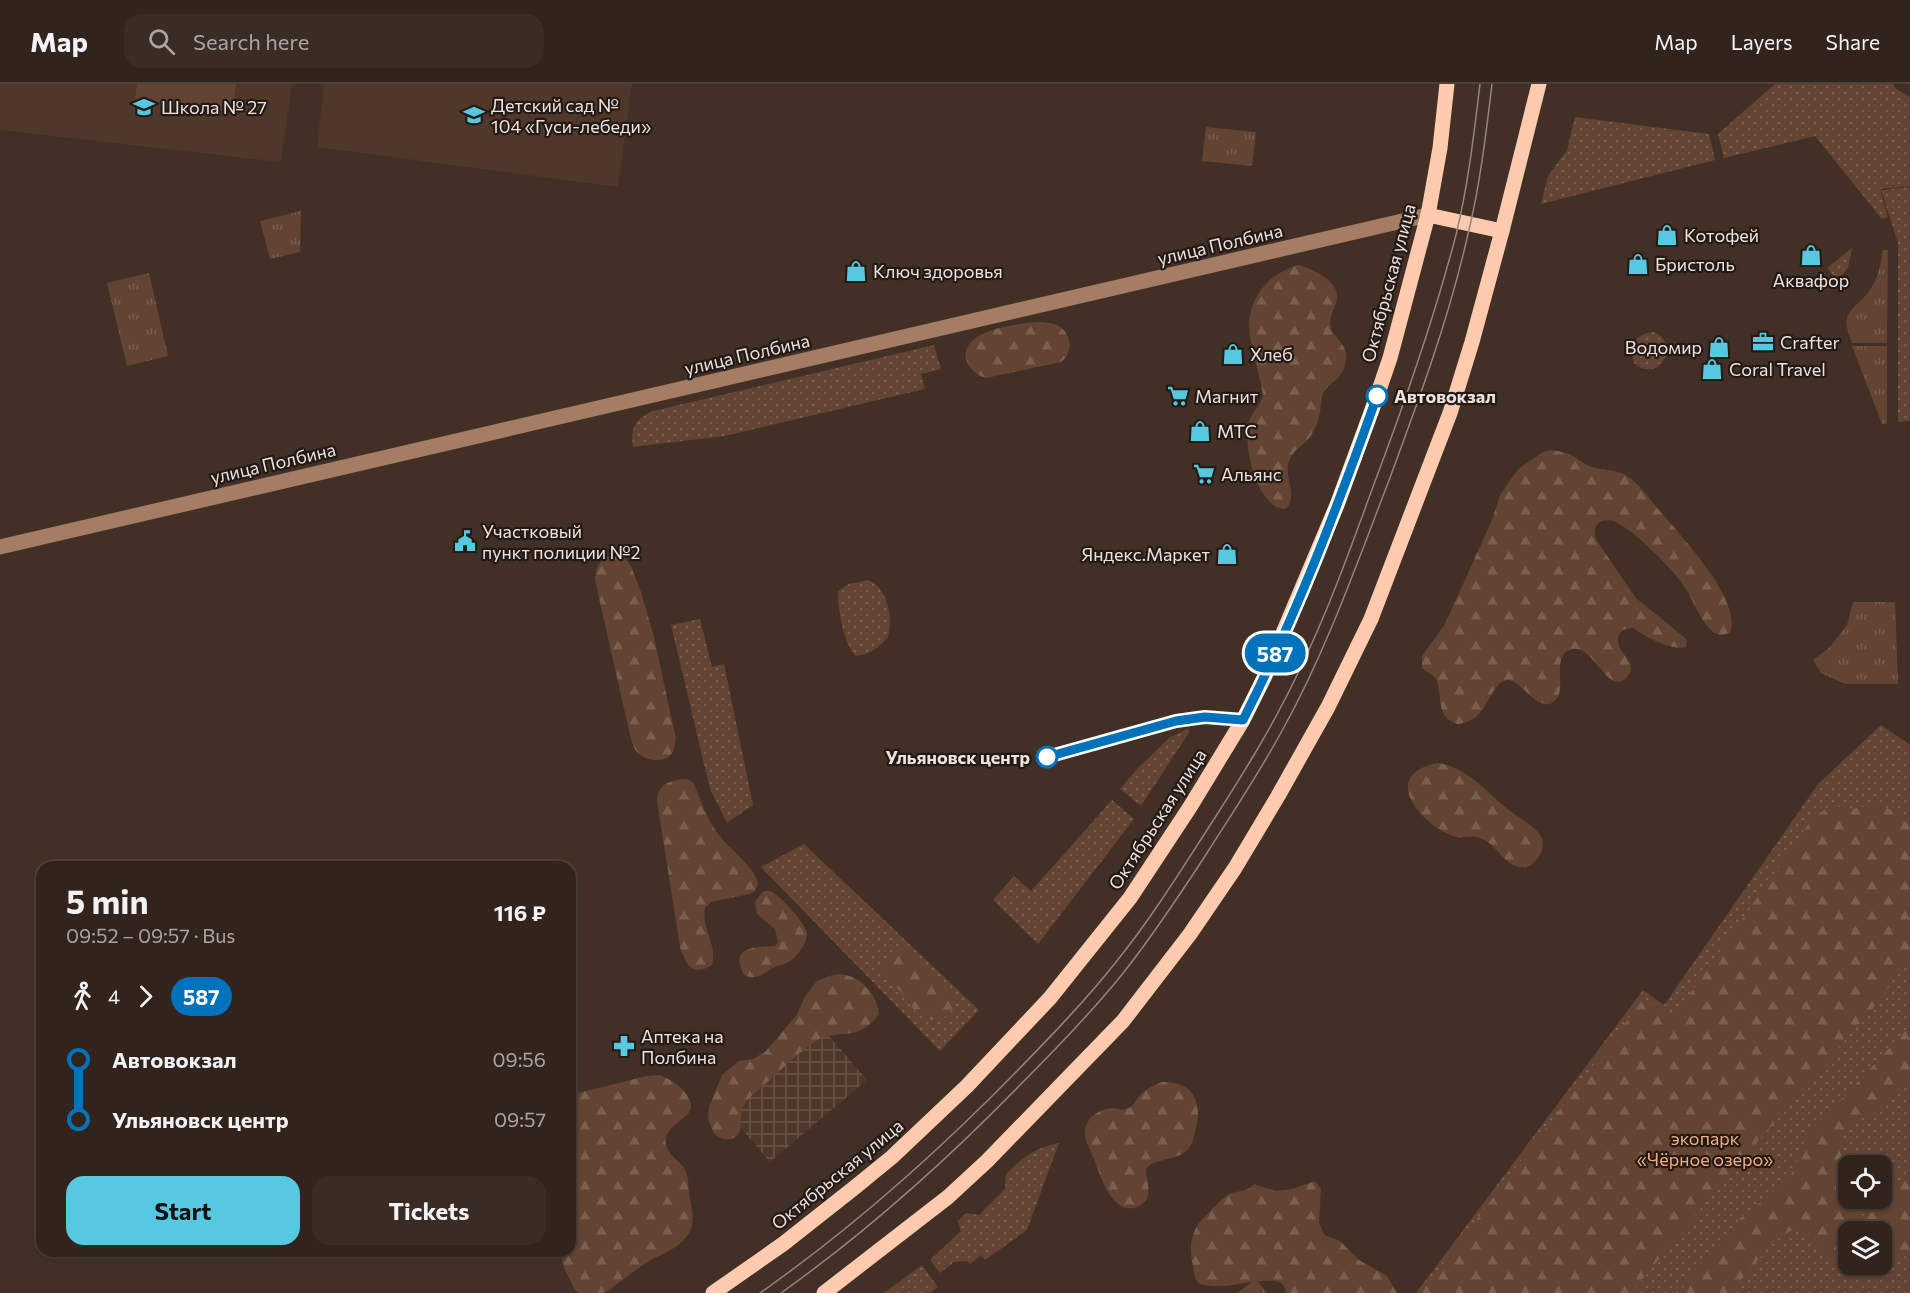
<!DOCTYPE html>
<html lang="en">
<head>
<meta charset="utf-8">
<style>
  body { margin:0; font-family:Commissioner,sans-serif; background:#3a2c25; color:#f1f3f6; height:100vh; display:flex; flex-direction:column; font-size:22px; white-space:nowrap }
  * { box-sizing:border-box; margin:0 }
  p { font-size:20px; color:#a8a4a3 }
  .icon { flex:none; width:33px; height:33px; fill:none; stroke:currentColor; stroke-width:2; stroke-linecap:round; stroke-linejoin:round }
  .map { position:relative; flex:1; overflow:hidden }
  .drawer { position:absolute; left:36px; top:777px; width:540px; height:396px; display:flex; flex-direction:column; background:#32241c; border-radius:18px; box-shadow:0 2px 4px #0004,0 0 0 2px #4d413b }
  .drawer>* { flex:none }
  .badge { padding:0 12px; border-radius:20px; font-size:21px; line-height:39px }
  .buttons { position:absolute; left:1838px; top:1071px; display:grid; gap:12px }
  .buttons a { display:grid; place-items:center; width:54px; height:54px; border-radius:12px; background:#32241c; box-shadow:0 2px 4px #0004,0 0 0 2px #4d413b; font-size:30px }
  .map>.badge { position:absolute; translate:-50% -50%; box-shadow:0 0 0 3px #fff }
  .legs { display:flex; align-items:center; gap:9px; height:66px; padding:0 30px; font-size:20px }
  .legs p { margin-inline-start:auto }
  .summary { display:flex; align-items:center; justify-content:space-between; height:102px; padding:0 30px }
  h1 { font-size:33px; font-weight:700; line-height:45px }
  .action { display:flex; gap:12px; margin-top:auto; padding:12px 30px }
  .action a { flex:1; height:69px; border-radius:18px; background:#56c9e0; color:#111; font-size:24px; font-weight:700; line-height:69px; text-align:center }
  .action a+a { background:#3a2c25; color:#f1f3f6 }
  ul { padding:0 30px; list-style:none }
  li { display:flex; align-items:center; gap:21px; height:60px; font-size:22px }
  li i { display:grid; place-items:center; width:9px; height:100%; margin:0 8px; background:currentColor }
  li i::after { content:''; width:15px; height:15px; margin:-8px; border:4px solid; border-radius:50%; background:#32241c }
  li p { margin-inline-start:auto }
  li:first-child i { background:linear-gradient(#0000 50%,currentColor 0) }
  li:last-child i { background:linear-gradient(currentColor 50%,#0000 0) }
  header { display:flex; align-items:center; gap:36px; box-sizing:border-box; height:84px; padding:0 30px; background:#32241c; border-bottom:2px solid #4d413b }
  header strong { font-size:28px }
  nav { display:flex; gap:33px; margin-inline-start:auto; font-size:21px }
  .search { width:420px; height:54px; background:#3a2c25; display:flex; align-items:center; gap:15px; box-sizing:border-box; padding:0 21px; border-radius:18px; color:#a8a4a3; font-size:22px }
  .map>svg:first-child { display:block }
  .built { fill:#4f372a }
  .industrial { fill:url(#industrial-grid) }
  .grass { fill:url(#grass-dots); fill-rule:evenodd }
  .forest { fill:url(#forest-firs); fill-rule:evenodd }
  .park { fill:url(#park-tufts) }
  .pitch { fill:#634331 }
  .lines { fill:none; stroke-linecap:round; stroke-linejoin:round }
  .minor { stroke:#a57c64; stroke-width:15 }
  .major { stroke:#fecbae; stroke-width:15 }
  .tram { stroke:#93847c; stroke-width:1.5 }
  .line-1-casing { stroke:#fff; stroke-width:14 }
  .line-1 { stroke:#0072bc; stroke-width:9 }
  .stop-1-dot { fill:#fff; stroke:#0072bc; stroke-width:3 }
  .labels { text-anchor:middle; dominant-baseline:central; stroke-width:4.5; stroke-linejoin:round; paint-order:stroke }
  .poi-label { font-size:18px; fill:#eee2dc; stroke:#231a16; text-anchor:start }
  .street-label { font-size:18px; fill:#eee2dc; stroke:#231a16 }
  .stop-label { font-size:18px; font-weight:bold; fill:#eee2dc; stroke:#231a16; text-anchor:start }
  .park-label { font-size:18px; fill:#f7ab7f; stroke:#231a16 }
</style>
</head>
<body>
<header>
<strong>Map</strong>
<div class="search"><svg class="icon" aria-label="search" viewBox="0 0 24 24"><circle cx="10" cy="10" r="6"/><path d="M15 15l6 6"/></svg>Search here</div>
<nav><a>Map</a><a>Layers</a><a>Share</a></nav>
</header>
<div class="map">
<svg width="1910" height="1209" viewBox="0 0 1910 1209">
  <defs>
    <pattern id="industrial-grid" width="8" height="8" patternUnits="userSpaceOnUse" patternTransform="scale(1.5)"><rect width="8" height="8" fill="#4f372a"/><path d="M0 4h8M4 0v8" fill="none" stroke="#695448"/></pattern>
    <pattern id="grass-dots" width="8" height="8" patternUnits="userSpaceOnUse" patternTransform="scale(1.5)"><rect width="8" height="8" fill="#634331"/><path d="M2 2h.1M6 6h.1" fill="none" stroke="#7a5e4e" stroke-width="1.8" stroke-linecap="round"/></pattern>
    <pattern id="forest-firs" width="22" height="20" patternUnits="userSpaceOnUse" patternTransform="scale(1.5)"><rect width="22" height="20" fill="#634331"/><path d="M5 1l3.5 6h-7zM16 11l3.5 6h-7z" fill="#7a5e4e"/></pattern>
    <pattern id="park-tufts" width="24" height="20" patternUnits="userSpaceOnUse" patternTransform="scale(1.5)"><rect width="24" height="20" fill="#634331"/><path d="M3 7l-1-3M5 7V3M7 7l1-3M15 17l-1-3M17 17v-4M19 17l1-3" fill="none" stroke="#7a5e4e"/></pattern>
  </defs>
  <rect width="100%" height="100%" fill="#423026"/>
  <g class="built">
    <polygon points="0,0 292,0 281,78 0,46"/>
    <polygon points="324,0 632,0 618,103 317,63"/>
  </g>
  <polygon class="industrial" points="825,947 867,996 770,1078 728,1029"/>
  <g class="grass">
    <polygon points="1775,0 1893,0 1896,5 1910,13 1910,102 1880,105 1888,133 1882,135 1815,52 1724,74 1718,50"/>
    <polygon points="1575,33 1709,50 1715,76 1541,120 1548,92 1567,66"/>
    <polygon points="1910,103 1910,337 1898,338 1898,159 1881,106"/>
    <polygon points="1852,164 1848,184 1837,196 1827,184"/>
    <path d="M1653,248C1681,256 1661,302 1634,279C1629,263 1634,250 1653,248Z"/>
    <path d="M934,261L941,285L921,290L925,305L725,352L633,363C630,345 635,334 653,327Z"/>
    <path d="M868,496C886,502 893,531 889,549C887,560 867,572 856,572C843,559 838,525 838,507L849,500Z"/>
    <polygon points="700,535 712,583 724,580 753,721 727,739 710,705 671,541"/>
    <path d="M1881,641L1910,661V1209H1416L1643,906L1664,921L1818,700ZM1848,1082H1881V1114H1848ZM1848,1148H1881V1180H1848Z"/>
    <polygon points="1187,645 1190,647 1141,722 1120,705 1138,684 1169,654"/>
    <polygon points="1112,716 1134,735 1038,860 993,816 1014,792 1031,807"/>
    <polygon points="804,760 979,926 940,967 761,783"/>
    <path d="M1059,1059L1027,1146L985,1176L981,1171L970,1180L967,1177L954,1178L940,1189L930,1176L961,1147L958,1137L966,1129L979,1131L1005,1105L1006,1090C1022,1074 1036,1063 1059,1059Z"/>
    <polygon points="922,1181 938,1203 930,1209 884,1209"/>
  </g>
  <g class="forest">
    <path d="M1297,181C1310,183 1339,197 1337,213C1337,222 1330,230 1330,239C1330,253 1349,259 1346,276C1343,296 1331,296 1323,309C1321,315 1321,322 1320,328C1319,336 1315,346 1310,353C1304,361 1292,367 1289,377C1283,394 1299,410 1286,425C1257,425 1244,364 1248,341C1250,330 1259,323 1263,312C1259,277 1238,245 1257,212C1267,195 1279,188 1297,181Z"/>
    <path d="M1040,238C1047,239 1054,238 1060,243C1072,251 1073,269 1061,278L986,294C976,291 969,285 966,275C960,245 1020,239 1040,238Z"/>
    <path d="M1551,366C1557,367 1564,368 1569,370C1576,373 1582,379 1589,382C1604,388 1617,383 1631,395C1642,403 1650,416 1659,426C1679,450 1743,516 1730,549L1721,551L1714,549C1698,535 1694,515 1682,499C1670,483 1627,438 1609,436C1602,436 1596,439 1595,446C1594,453 1597,457 1601,463L1636,514L1685,554L1687,557L1686,563C1671,567 1646,553 1633,544L1622,546C1607,566 1639,575 1629,590C1610,619 1595,560 1572,565C1551,570 1566,602 1557,614C1542,636 1521,594 1507,596C1489,599 1489,634 1463,639C1459,640 1459,641 1455,639C1435,632 1443,609 1436,595C1433,590 1426,588 1422,584V572L1445,540L1492,436L1500,411L1516,388L1522,382L1543,368Z"/>
    <path d="M614,471L623,472L631,482L641,508L654,553L676,655C675,658 675,662 674,665C670,680 647,678 638,669C633,664 632,657 630,651L595,496C596,482 600,474 614,471Z"/>
    <path d="M1437,679C1465,682 1485,706 1505,723C1522,738 1558,749 1536,776C1531,783 1524,785 1516,782C1502,777 1495,759 1480,754C1471,751 1462,755 1453,752C1420,740 1379,691 1437,679Z"/>
    <path d="M683,695L690,696L694,700C701,716 706,733 716,747C727,764 753,780 758,799L755,807L750,810L711,818L705,824C701,845 718,861 712,881C692,893 686,881 680,863L657,717C657,701 669,697 683,695Z"/>
    <polygon points="1878,720 1898,729 1910,741 1910,873 1874,923 1733,1086 1631,1209 1421,1209 1644,914 1673,934 1810,738 1830,721 1852,725"/>
    <path d="M763,807C767,807 768,806 772,808C781,812 807,841 807,850C807,859 798,872 790,877C785,881 778,881 773,884C762,890 757,897 744,891C729,862 755,863 775,862L778,858L775,845L757,830L755,818Z"/>
    <path d="M899,865L908,866L914,869L951,904L955,919C950,936 932,941 918,930C912,925 909,917 904,911C899,905 892,901 887,895C878,883 887,870 899,865Z"/>
    <path d="M839,890C860,891 877,910 879,930C858,959 842,944 818,956C799,967 782,986 765,1000C757,1007 748,1014 743,1023C738,1034 746,1051 731,1055C724,1056 719,1054 714,1050L708,1035L709,1023L722,991L739,977L753,975L765,968L796,932L806,911L817,897L829,892Z"/>
    <path d="M1910,942V1002H1902C1893,1008 1892,1020 1882,1026C1871,1033 1854,1031 1845,1043C1833,1059 1848,1076 1847,1092C1847,1100 1840,1105 1841,1113C1842,1118 1847,1125 1851,1128C1873,1145 1901,1098 1910,1083V1165C1902,1178 1890,1184 1877,1191C1825,1209 1833,1156 1797,1143L1773,1158L1730,1209H1678L1744,1130L1775,1108L1790,1094L1806,1053ZM1848,1148H1881V1180H1848Z"/>
    <path d="M659,991C671,995 685,1004 690,1017C698,1035 661,1039 666,1061C669,1073 680,1076 685,1086C689,1093 688,1100 689,1108C691,1123 697,1139 687,1152C678,1165 661,1170 649,1177C635,1186 621,1197 608,1207L602,1209H579L575,1206L564,1184L560,1167H570V1011L647,992Z"/>
    <path d="M1162,998C1192,997 1203,1017 1196,1044C1194,1052 1193,1060 1187,1066C1175,1078 1155,1073 1146,1085C1146,1094 1150,1103 1148,1112C1147,1116 1143,1120 1139,1122C1113,1135 1100,1091 1094,1075C1089,1061 1079,1051 1089,1036C1094,1029 1104,1024 1113,1024C1118,1024 1121,1027 1126,1025C1134,1023 1136,1015 1142,1009C1148,1004 1155,1001 1162,998Z"/>
    <path d="M1315,1097L1321,1105L1319,1138L1324,1151L1340,1157L1359,1176L1387,1192L1397,1209H1286C1285,1205 1284,1200 1279,1198C1260,1192 1218,1209 1199,1199C1194,1195 1194,1187 1193,1182C1191,1172 1190,1164 1192,1154C1193,1151 1195,1145 1197,1142C1201,1136 1224,1112 1229,1110C1238,1106 1247,1109 1254,1100L1276,1107L1292,1105Z"/>
  </g>
  <g class="park">
    <polygon points="1206,43 1256,48 1252,82 1202,77"/>
    <polygon points="301,127 300,168 270,175 260,137"/>
    <path d="M1882,166H1888L1887,259H1852C1841,230 1847,231 1866,211C1876,200 1882,181 1882,166Z"/>
    <polygon points="149,189 168,272 127,282 107,199"/>
    <polygon points="1852,262 1887,262 1887,340 1882,340"/>
    <polygon points="1853,518 1895,518 1898,600 1845,600 1821,589 1813,576 1830,563 1847,541"/>
    <polygon points="1256,1195 1267,1209 1237,1209"/>
  </g>
  <polygon class="pitch" points="137,0 236,0 232,28 135,16"/>
  <g class="lines">
    <polyline class="minor" points="0,463 1428,131"/>
    <g class="major">
      <polyline points="1428,131 1502,147"/>
      <polyline points="713,1209 783,1160 854,1104 892,1073 967,1002 1050,914 1130,814 1190,723 1243,636 1264,594 1337,421 1377,312 1390,274 1428,131 1440,64 1447,0"/>
      <polyline points="824,1209 948,1113 987,1077 1123,937 1190,850 1235,784 1278,712 1328,623 1371,535 1450,329 1472,258 1502,147 1539,0"/>
    </g>
    <g class="tram">
      <path d="M760,1209C854,1143 939,1067 1018,986C1052,951 1086,916 1116,878C1150,836 1178,791 1207,746C1240,695 1272,644 1298,589C1328,528 1351,463 1374,400C1405,318 1434,235 1456,151C1468,102 1474,50 1480,0"/>
      <path d="M781,1209C868,1147 947,1076 1021,1000C1057,964 1092,928 1124,888C1154,850 1181,809 1207,769C1233,728 1260,688 1283,645C1326,567 1356,482 1388,399C1418,318 1449,235 1468,150C1480,101 1486,50 1492,0"/>
    </g>
  </g>
  <g class="lines">
    <defs>
      <path id="line-1" d="M1047,673L1176,637L1205,633L1243,636C1296,532 1338,422 1377,312"/>
    </defs>
    <use href="#line-1" class="line-1-casing"/>
    <use href="#line-1" class="line-1"/>
  </g>
  <defs>
    <symbol id="school-bare" viewBox="-9 -9 18 18"><path d="M0-5L7-2L0 1L-7-2ZM-4 1L0 2.5L4 1V4Q0 6-4 4Z" fill="#56c9e0" stroke="#231a16" stroke-width="2.5" paint-order="stroke"/></symbol>
    <symbol id="shop-bare" viewBox="-9 -9 18 18"><path d="M-5-2.5h2.3a2.7 3.5 0 0 1 5.4 0H5L5.5 6h-11ZM-1.5-2.5h3a1.5 2.3 0 0 0-3 0Z" fill="#56c9e0" stroke="#231a16" stroke-width="2.5" paint-order="stroke"/></symbol>
    <symbol id="office-bare" viewBox="-9 -9 18 18"><path d="M-6-3h4V-5.5h4V-3h4V5H-6ZM-1-4.5V-3h2v-1.5ZM-6 0V1H6V0Z" fill="#56c9e0" stroke="#231a16" stroke-width="2.5" paint-order="stroke"/></symbol>
    <symbol id="supermarket-bare" viewBox="-9 -9 18 18"><path d="M-6-5.5h2.5l.6 2H6L4.5 2H-2.5L-4.4-4H-6ZM-1.5 3.2a1.3 1.3 0 1 0 .1 0ZM3 3.2a1.3 1.3 0 1 0 .1 0Z" fill="#56c9e0" stroke="#231a16" stroke-width="2.5" paint-order="stroke"/></symbol>
    <symbol id="civic-bare" viewBox="-9 -9 18 18"><path d="M-.6-6.5H3V-4.5H.6V-3L4-1V1h2V6H-6V1h2V-1L-.6-3ZM-1.2 2.5V6h2.4V2.5Z" fill="#56c9e0" stroke="#231a16" stroke-width="2.5" paint-order="stroke"/></symbol>
    <symbol id="pharmacy-bare" viewBox="-9 -9 18 18"><path d="M-2-6h4v4h4v4h-4v4h-4v-4h-4v-4h4Z" fill="#56c9e0" stroke="#231a16" stroke-width="2.5" paint-order="stroke"/></symbol>
  </defs>
  <g fill-rule="evenodd">
    <use href="#school-bare" x="129" y="8" width="30" height="30"/>
    <use href="#school-bare" x="459" y="16" width="30" height="30"/>
    <use href="#shop-bare" x="1652" y="136" width="30" height="30"/>
    <use href="#shop-bare" x="1796" y="156" width="30" height="30"/>
    <use href="#shop-bare" x="1623" y="165" width="30" height="30"/>
    <use href="#shop-bare" x="841" y="172" width="30" height="30"/>
    <use href="#office-bare" x="1748" y="243" width="30" height="30"/>
    <use href="#shop-bare" x="1704" y="248" width="30" height="30"/>
    <use href="#shop-bare" x="1218" y="255" width="30" height="30"/>
    <use href="#shop-bare" x="1697" y="270" width="30" height="30"/>
    <use href="#supermarket-bare" x="1163" y="297" width="30" height="30"/>
    <use href="#shop-bare" x="1185" y="332" width="30" height="30"/>
    <use href="#supermarket-bare" x="1189" y="375" width="30" height="30"/>
    <use href="#civic-bare" x="450" y="442" width="30" height="30"/>
    <use href="#shop-bare" x="1212" y="455" width="30" height="30"/>
    <use href="#pharmacy-bare" x="609" y="947" width="30" height="30"/>
  </g>
  <g class="stop-1-dot">
    <circle cx="1377" cy="312" r="10"/>
    <circle cx="1047" cy="673" r="10"/>
  </g>
  <g class="labels">
    <g class="poi-label">
      <text x="491" y="21">Детский сад №<tspan x="491" dy="21">104 «Гуси-лебеди»</tspan></text>
      <text x="161" y="23">Школа № 27</text>
      <text x="1684" y="151">Котофей</text>
      <text x="1655" y="180">Бристоль</text>
      <text x="873" y="187">Ключ здоровья</text>
      <text x="1811" y="196" text-anchor="middle">Аквафор</text>
      <text x="1780" y="258">Crafter</text>
      <text x="1702" y="263" text-anchor="end">Водомир</text>
      <text x="1250" y="270">Хлеб</text>
      <text x="1729" y="285">Coral Travel</text>
      <text x="1195" y="312">Магнит</text>
      <text x="1217" y="347">МТС</text>
      <text x="1221" y="390">Альянс</text>
      <text x="482" y="447">Участковый<tspan x="482" dy="21">пункт полиции №2</tspan></text>
      <text x="1210" y="470" text-anchor="end">Яндекс.Маркет</text>
      <text x="641" y="952">Аптека на<tspan x="641" dy="21">Полбина</tspan></text>
    </g>
    <g class="street-label">
      <text transform="translate(1220 160) rotate(-13)">улица Полбина</text>
      <text transform="translate(1388 199) rotate(-75)">Октябрьская улица</text>
      <text transform="translate(747 270) rotate(-13)">улица Полбина</text>
      <text transform="translate(273 379) rotate(-13)">улица Полбина</text>
      <text transform="translate(1157 735) rotate(-57)">Октябрьская улица</text>
      <text transform="translate(837 1090) rotate(-39)">Октябрьская улица</text>
    </g>
    <g class="stop-label">
      <text x="1394" y="312">Автовокзал</text>
      <text x="1030" y="673" text-anchor="end">Ульяновск центр</text>
    </g>
    <g class="park-label">
      <text x="1705" y="1054">экопарк<tspan x="1705" dy="21">«Чёрное озеро»</tspan></text>
    </g>
  </g>
</svg>
<div class="buttons">
<a><svg class="icon" aria-label="locate" viewBox="0 0 24 24"><circle cx="12" cy="12" r="6"/><path d="M12 2v4M12 18v4M2 12h4M18 12h4"/></svg></a>
<a><svg class="icon" aria-label="layers" viewBox="0 0 24 24"><path d="M12 4l9 5-9 5-9-5zM3 14l9 5 9-5"/></svg></a>
</div>
<b class="badge" style="left:1275px;top:569px;background:#0072bc;color:#fff">587</b>
<section class="drawer">
<div class="summary"><div><h1>5 min</h1><p>09:52 – 09:57 · Bus</p></div><b>116 ₽</b></div>
<div class="legs"><svg class="icon" aria-label="walk" viewBox="0 0 24 24"><circle cx="13" cy="4" r="2"/><path d="M13 8l-2 6 4 7M11 14l-3 7M7 12l3-4h3l4 4"/></svg>4<svg class="icon" aria-label="forward" viewBox="0 0 24 24"><path d="M9 5l7 7-7 7"/></svg><b class="badge" style="background:#0072bc;color:#fff">587</b></div>
<ul>
<li><i style="color:#0072bc"></i><b>Автовокзал</b><p>09:56</p></li>
<li><i style="color:#0072bc"></i><b>Ульяновск центр</b><p>09:57</p></li>
</ul>
<div class="action"><a>Start</a><a>Tickets</a></div>
</section>
</div>
</body>
</html>
